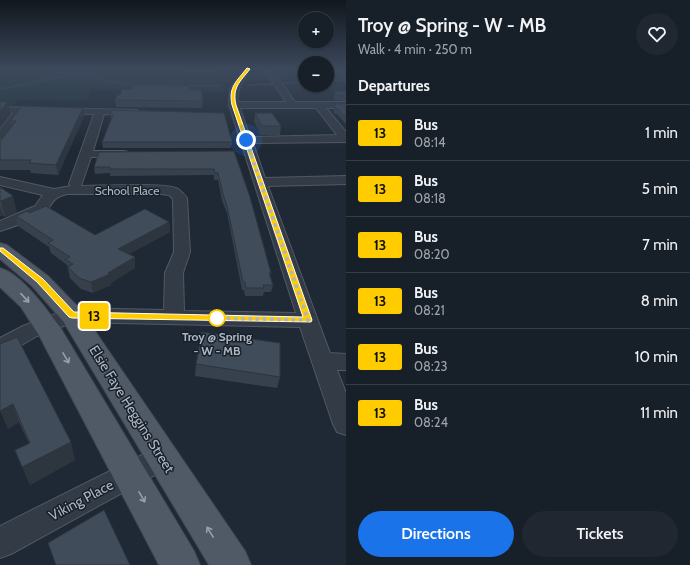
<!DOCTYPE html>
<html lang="en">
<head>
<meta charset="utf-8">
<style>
  body { margin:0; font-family:Cabin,sans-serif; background:#202730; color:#f1f3f6; height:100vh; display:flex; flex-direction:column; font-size:15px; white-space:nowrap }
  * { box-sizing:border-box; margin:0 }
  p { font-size:13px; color:#9ea2a8 }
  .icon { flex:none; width:22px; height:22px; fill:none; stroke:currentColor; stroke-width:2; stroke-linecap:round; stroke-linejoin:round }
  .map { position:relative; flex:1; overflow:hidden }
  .sheet { display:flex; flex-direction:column; background:#171f28; width:344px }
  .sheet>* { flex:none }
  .badge { padding:0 8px; border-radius:3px; font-size:14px; line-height:26px }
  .controls { position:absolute; left:298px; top:12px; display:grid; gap:8px }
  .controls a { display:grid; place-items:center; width:36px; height:36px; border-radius:50%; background:#171f28; box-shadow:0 1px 3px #0004,0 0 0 1px #363d45; font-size:20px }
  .you { position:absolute; width:20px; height:20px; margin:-10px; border:3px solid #fff; border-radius:50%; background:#1a73e8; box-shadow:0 0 0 6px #1a73e833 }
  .map>.badge { position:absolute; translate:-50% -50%; box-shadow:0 0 0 2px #fff }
  h2 { padding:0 12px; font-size:15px; line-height:36px }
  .round { display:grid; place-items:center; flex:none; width:42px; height:42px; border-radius:21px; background:#202730 }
  .headline { display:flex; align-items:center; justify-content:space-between; height:68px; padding:0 12px }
  h1 { font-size:19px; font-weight:600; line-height:30px }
  .cta { display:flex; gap:8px; margin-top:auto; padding:8px 12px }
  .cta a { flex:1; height:46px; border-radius:24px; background:#1a73e8; color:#fff; font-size:16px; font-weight:600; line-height:46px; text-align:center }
  .cta a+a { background:#202730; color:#f1f3f6 }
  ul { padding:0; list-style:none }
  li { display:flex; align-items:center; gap:12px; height:56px; padding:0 12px; border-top:1px solid #363d45 }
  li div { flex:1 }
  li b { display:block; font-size:15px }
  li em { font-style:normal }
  li .badge { min-width:44px; font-weight:700; text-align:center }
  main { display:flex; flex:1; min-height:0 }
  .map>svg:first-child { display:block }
  .green { fill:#213536 }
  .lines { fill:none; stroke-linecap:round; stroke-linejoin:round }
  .stream { stroke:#33455d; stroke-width:2 }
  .minor-casing { stroke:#505964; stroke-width:2 }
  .major-casing { stroke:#3c444f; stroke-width:2 }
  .minor { fill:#333b46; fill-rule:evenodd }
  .major { fill:#505a66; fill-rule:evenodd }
  .wall { fill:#37414d }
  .shaded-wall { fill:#2d353f }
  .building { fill:#404c5a; stroke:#2d353f }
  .oneway { stroke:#969fac }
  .line { fill:#fc0; stroke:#fff }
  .walk { stroke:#adb6c3; stroke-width:4; stroke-dasharray:0 7.2 }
  .stop-dot { fill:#fff; stroke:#fc0; stroke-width:2 }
  .labels { text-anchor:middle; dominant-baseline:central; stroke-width:3; stroke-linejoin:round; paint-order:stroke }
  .street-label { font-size:12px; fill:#adb6c3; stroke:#18202a }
  .stop-label { font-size:12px; font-weight:bold; fill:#adb6c3; stroke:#18202a }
  .near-street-label { font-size:14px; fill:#adb6c3; stroke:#18202a }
</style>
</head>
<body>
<main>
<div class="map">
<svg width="346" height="565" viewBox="0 0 346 565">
  <rect width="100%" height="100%" fill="#1f2935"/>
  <polygon class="green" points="0,69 239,69 225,83 224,91 140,90 140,89 121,87 119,90 91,89 87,99 77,101 18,100 11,107 0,107"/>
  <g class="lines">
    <g class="stream">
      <polyline points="327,80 346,80"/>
      <polyline points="284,83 305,82"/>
      <polyline points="248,85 274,84"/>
      <polyline points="0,89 80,73 110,82 134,85 219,86"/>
    </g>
    <defs>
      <g id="minor">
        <path d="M244,69H252C244,80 236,88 238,102H286L264,69H272L295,102H346V108H326L346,132V142L253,143L265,178L346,176V184L268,186L330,353L346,354V370H337L346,393V435L337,432L333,424L300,327L74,322L37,336L8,353L0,355V338L23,326L72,308L164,310L165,273L174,252L173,199L169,195L161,194H67C48,199 54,206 44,213C33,219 13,227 0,231V221L35,206L43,195L0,185V177L54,189L71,186L69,184L94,114L23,113L4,138L0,139V129L13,113H0V107L137,110L139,112L137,114L134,115L104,114L93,151H124L128,152L130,154L128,156L124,157H91L81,186C100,186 165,182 178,189C181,191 185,195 187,198L190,252L183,273L184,311L296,313L229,105L230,89ZM240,108H316L337,135L250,137Z"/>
        <polygon points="162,445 171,448 175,457 171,466 11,554 0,558 0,526"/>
      </g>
      <g id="major">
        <polygon points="0,243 7,245 48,276 80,309 245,551 251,565 209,565 63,321 32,286 0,259"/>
        <path d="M0,268C22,274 46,309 60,327L194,551L200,565H159L40,337L21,307L0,287Z"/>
      </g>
    </defs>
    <use href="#minor" class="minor-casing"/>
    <use href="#major" class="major-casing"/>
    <use href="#minor" class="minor"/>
    <use href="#major" class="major"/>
  </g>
  <g class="wall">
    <polygon points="181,69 217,69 212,74 181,72"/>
    <polygon points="276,69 305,69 305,71 278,71"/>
    <polygon points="331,69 346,69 346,84"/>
    <polygon points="189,88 203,101 202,108 116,107 115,100 120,95"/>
    <polygon points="335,91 346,91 346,101 334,100 334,96"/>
    <polygon points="335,104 346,104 346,124 337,114 334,114 334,110"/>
    <polygon points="83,108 84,116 58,175 31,173 30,170 0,170 0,141 12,126 10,121"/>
    <polygon points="112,110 232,142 231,148 103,148 102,142 111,120 110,115"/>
    <polygon points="255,113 281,126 280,135 261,135 254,122"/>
    <polygon points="234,151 271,273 270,277 273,285 271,292 264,292 263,296 245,296 244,290 242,290 227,213 222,201 218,180 214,180 214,175 110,176 110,173 95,174 94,167"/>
    <polygon points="0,187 17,212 5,217 3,215 0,216"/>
    <polygon points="29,213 95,235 169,222 170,232 129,254 135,257 135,268 111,283 111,285 93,293 81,289 70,278 67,265 51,253 49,247 18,226 16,216"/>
    <polygon points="0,344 75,460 30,485 29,443 19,422 8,429"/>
    <polygon points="196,364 280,377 277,388 195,376"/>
  </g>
  <g class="shaded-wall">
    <polygon points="212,69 217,69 212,74"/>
    <polygon points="8,102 11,114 0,128 0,111"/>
    <polygon points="83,108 84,116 58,175 56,165"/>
    <polygon points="13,196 17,212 5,217 1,201"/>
    <polygon points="0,206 3,215 0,216"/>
    <polygon points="169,222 170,232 119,260 118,249"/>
    <polygon points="135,257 135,268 111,283 111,285 93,293 91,282"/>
    <polygon points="13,404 19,422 8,429 0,411"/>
    <polygon points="71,442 75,460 30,485 22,467"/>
  </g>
  <g class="building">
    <polygon points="338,69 346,69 346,77"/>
    <polygon points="133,85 189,86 189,88 193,90 201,90 203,101 115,100 117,95 120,95 122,89 132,89"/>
    <polygon points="335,91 346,91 346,96 335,95"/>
    <polygon points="0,102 8,102 0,111"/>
    <polygon points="335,104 346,104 346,117 338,109 335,109"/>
    <polygon points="22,106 83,108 56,165 29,163 31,160 0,160 0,141 16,121 10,121"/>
    <polygon points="112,110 224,113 232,142 102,142 113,115 110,115"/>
    <polygon points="255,113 272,113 281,126 262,126"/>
    <polygon points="234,151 250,197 271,273 269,273 273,285 263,285 264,288 246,288 245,282 243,282 227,206 223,194 218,173 215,173 214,169 110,169 110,167 94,167 99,152"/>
    <polygon points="0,187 13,196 1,201 0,200"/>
    <polygon points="46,206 95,235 145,209 169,222 118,249 135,257 108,273 110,274 91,282 79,278 68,267 73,264 65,259 70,257 48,243 53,240 16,216 27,211 29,213"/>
    <polygon points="202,332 280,343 280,377 196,364"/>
    <polygon points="17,337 71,442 22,467 15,450 30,443 13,404 0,411 0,344"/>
    <polygon points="104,510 130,565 56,565 48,543"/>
  </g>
  <defs><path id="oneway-shaft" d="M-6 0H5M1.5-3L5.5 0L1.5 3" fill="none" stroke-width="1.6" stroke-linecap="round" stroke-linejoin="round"/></defs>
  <g class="oneway">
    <use href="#oneway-shaft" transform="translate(25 298) rotate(47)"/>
    <use href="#oneway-shaft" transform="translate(66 358) rotate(60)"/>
    <use href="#oneway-shaft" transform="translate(142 497) rotate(60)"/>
    <use href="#oneway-shaft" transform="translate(210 532) rotate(-122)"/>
  </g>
  <linearGradient id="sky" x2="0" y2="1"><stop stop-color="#11171d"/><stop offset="0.47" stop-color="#3c495c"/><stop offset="1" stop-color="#3c495c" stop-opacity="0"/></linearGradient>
  <rect width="346" height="148" fill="url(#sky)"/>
  <path class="line" d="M247,68L250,69C240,82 232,87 236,105L312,320L311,322L72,318L69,317L37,282L0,251V248H3L43,279L74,312L303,317L232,105C228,87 237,81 247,68Z"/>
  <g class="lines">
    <polyline class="walk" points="217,318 212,318 308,320 246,140"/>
  </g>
  <circle class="stop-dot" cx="217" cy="318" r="8"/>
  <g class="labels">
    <g class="street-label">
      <text x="127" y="190">School Place</text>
    </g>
    <g class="stop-label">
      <text x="217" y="336">Troy @ Spring<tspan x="217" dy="14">- W - MB</tspan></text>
    </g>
    <g class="near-street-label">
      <text transform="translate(132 409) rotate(58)">Elsie Faye Heggins Street</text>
      <text transform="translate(81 500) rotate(-28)">Viking Place</text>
    </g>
  </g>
</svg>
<div class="controls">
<a>+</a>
<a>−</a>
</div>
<div class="you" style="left:246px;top:140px"></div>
<b class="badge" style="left:94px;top:316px;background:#fc0;color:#111">13</b>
</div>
<section class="sheet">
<div class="headline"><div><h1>Troy @ Spring - W - MB</h1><p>Walk · 4 min · 250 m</p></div><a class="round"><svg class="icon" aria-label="heart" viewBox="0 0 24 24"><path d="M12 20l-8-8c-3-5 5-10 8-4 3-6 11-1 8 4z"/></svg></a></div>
<h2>Departures</h2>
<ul>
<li><span class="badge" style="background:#fc0;color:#111">13</span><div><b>Bus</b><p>08:14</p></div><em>1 min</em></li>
<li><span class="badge" style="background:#fc0;color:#111">13</span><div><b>Bus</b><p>08:18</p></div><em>5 min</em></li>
<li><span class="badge" style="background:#fc0;color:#111">13</span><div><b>Bus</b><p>08:20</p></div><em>7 min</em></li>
<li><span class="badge" style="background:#fc0;color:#111">13</span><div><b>Bus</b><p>08:21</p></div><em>8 min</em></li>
<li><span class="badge" style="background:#fc0;color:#111">13</span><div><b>Bus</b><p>08:23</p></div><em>10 min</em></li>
<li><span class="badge" style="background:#fc0;color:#111">13</span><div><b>Bus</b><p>08:24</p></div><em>11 min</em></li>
</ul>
<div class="cta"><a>Directions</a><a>Tickets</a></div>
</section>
</main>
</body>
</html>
